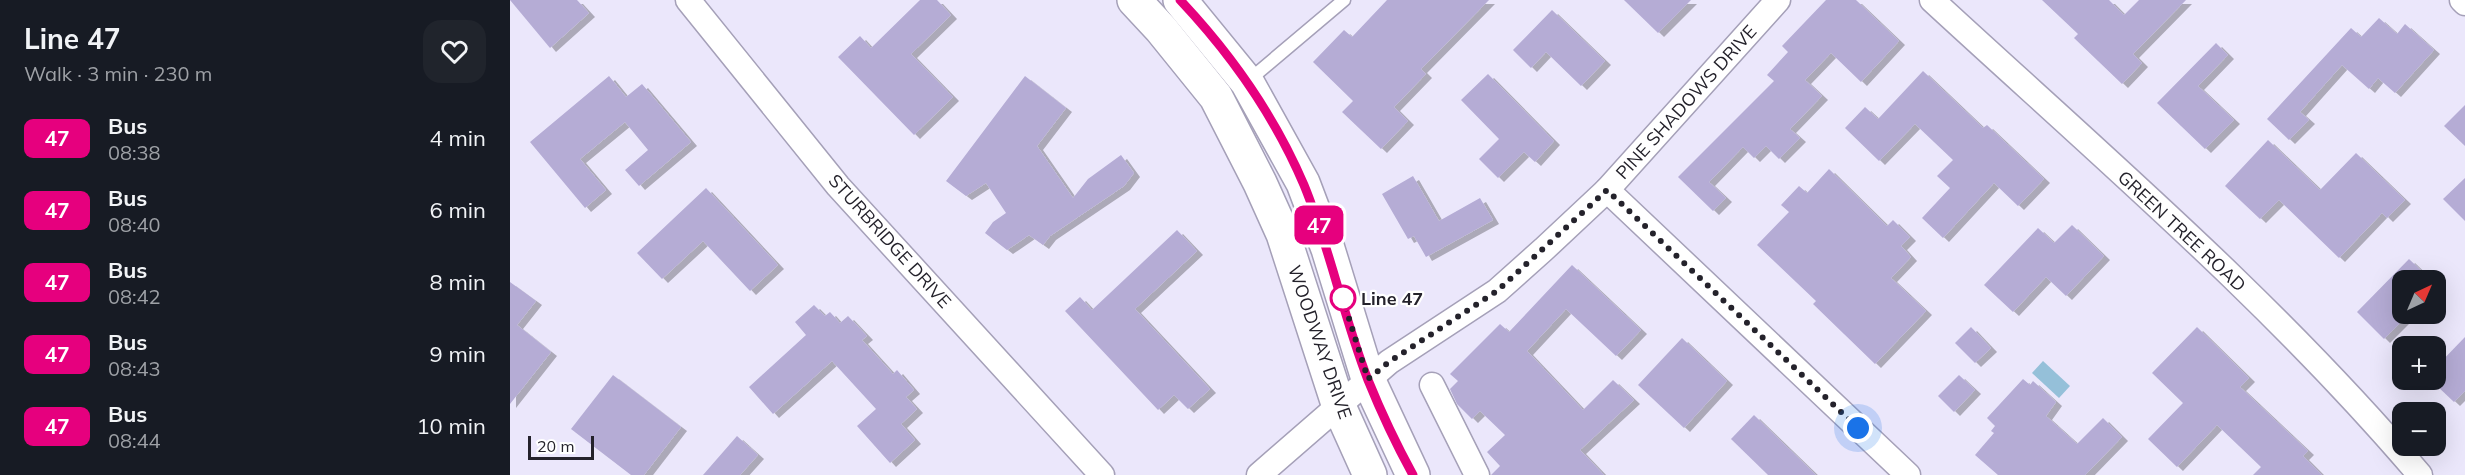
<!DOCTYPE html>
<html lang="en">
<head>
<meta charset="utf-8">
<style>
  body { margin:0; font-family:Mulish,sans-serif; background:#20242c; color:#f1f3f6; height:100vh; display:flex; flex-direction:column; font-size:22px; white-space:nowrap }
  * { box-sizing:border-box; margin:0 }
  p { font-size:20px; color:#9ea1a6 }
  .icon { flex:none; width:33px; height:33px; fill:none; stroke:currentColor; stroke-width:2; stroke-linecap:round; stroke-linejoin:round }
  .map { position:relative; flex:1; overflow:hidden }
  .drawer { display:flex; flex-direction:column; background:#171b24; width:510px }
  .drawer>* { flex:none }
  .badge { padding:0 12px; border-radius:9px; font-size:21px; line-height:39px }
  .needle { width:39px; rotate:44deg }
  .buttons { position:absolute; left:1882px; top:270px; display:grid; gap:12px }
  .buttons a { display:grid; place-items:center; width:54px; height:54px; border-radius:12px; background:#171b24; box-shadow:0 6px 24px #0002; font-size:30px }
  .scale { position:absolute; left:18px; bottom:15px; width:66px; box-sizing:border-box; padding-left:6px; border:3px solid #24222b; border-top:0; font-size:16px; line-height:21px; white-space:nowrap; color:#24222b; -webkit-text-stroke:4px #fff; paint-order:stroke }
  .you { position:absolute; width:30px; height:30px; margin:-15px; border:4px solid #fff; border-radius:50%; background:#1a73e8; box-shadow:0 0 0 9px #1a73e833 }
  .map>.badge { position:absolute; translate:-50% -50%; box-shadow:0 0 0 3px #fff }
  .round { display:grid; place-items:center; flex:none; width:63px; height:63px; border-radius:18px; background:#20242c }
  .overview { display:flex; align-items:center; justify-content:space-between; height:102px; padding:0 24px }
  h1 { font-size:28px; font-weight:700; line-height:45px }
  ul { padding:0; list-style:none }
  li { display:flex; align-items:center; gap:18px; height:72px; padding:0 24px }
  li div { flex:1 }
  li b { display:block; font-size:22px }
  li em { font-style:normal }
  li .badge { min-width:66px; font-weight:700; text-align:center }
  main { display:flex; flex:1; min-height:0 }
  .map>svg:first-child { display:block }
  .water { fill:#95c0d9 }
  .building { fill:#b5acd5; filter:url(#shadow) }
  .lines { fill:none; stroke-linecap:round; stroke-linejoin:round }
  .lane-casing { stroke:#a5a0b8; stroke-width:15 }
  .street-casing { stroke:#a5a0b8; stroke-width:27 }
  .secondary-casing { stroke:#a5a0b8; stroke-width:36 }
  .lane { stroke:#fff; stroke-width:12 }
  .street { stroke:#fff; stroke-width:24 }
  .secondary { stroke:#fff; stroke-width:33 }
  .line-casing { stroke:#fff; stroke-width:14 }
  .line { stroke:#e6007e; stroke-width:9 }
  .walk { stroke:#24222b; stroke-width:6; stroke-dasharray:0 10.8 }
  .stop-dot { fill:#fff; stroke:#e6007e; stroke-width:3 }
  .labels { text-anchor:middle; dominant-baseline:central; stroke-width:4.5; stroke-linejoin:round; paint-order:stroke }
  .street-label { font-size:18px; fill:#24222b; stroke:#fff }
  .stop-label { font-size:18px; font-weight:bold; fill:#24222b; stroke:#fff; text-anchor:start }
</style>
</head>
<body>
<main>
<section class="drawer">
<div class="overview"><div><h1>Line 47</h1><p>Walk · 3 min · 230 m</p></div><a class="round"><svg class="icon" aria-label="heart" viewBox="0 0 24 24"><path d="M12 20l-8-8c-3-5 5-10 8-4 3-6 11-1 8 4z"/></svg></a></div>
<ul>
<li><span class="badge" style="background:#e6007e;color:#fff">47</span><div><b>Bus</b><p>08:38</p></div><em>4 min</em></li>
<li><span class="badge" style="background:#e6007e;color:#fff">47</span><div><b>Bus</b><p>08:40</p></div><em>6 min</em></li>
<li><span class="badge" style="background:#e6007e;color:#fff">47</span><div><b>Bus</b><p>08:42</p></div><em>8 min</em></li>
<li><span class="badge" style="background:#e6007e;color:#fff">47</span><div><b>Bus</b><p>08:43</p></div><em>9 min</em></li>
<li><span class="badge" style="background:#e6007e;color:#fff">47</span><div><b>Bus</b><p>08:44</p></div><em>10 min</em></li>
</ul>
</section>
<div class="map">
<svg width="1955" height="475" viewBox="0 0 1955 475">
  <defs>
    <filter id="shadow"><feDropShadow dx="6" dy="4" stdDeviation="0" flood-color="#0004"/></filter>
  </defs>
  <rect width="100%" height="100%" fill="#ebe7fb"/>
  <polygon class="water" points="1533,361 1560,386 1549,398 1522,373"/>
  <g class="building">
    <polygon points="0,0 67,0 79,13 40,48"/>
    <polygon points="410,0 427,0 441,15 401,54 443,97 404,135 328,57 350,36 361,48"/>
    <polygon points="877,0 979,0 911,69 916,74 884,107 898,121 871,149 832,112 843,101 803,62 834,30 842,37"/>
    <polygon points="1114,0 1181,0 1148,33"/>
    <polygon points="1316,0 1346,0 1389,41 1351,82 1321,53 1295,80 1312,96 1280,129 1290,138 1269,159 1256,146 1244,158 1233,147 1199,182 1216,198 1203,211 1168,177 1264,81 1257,75 1278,52 1272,46"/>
    <polygon points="1532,0 1599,0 1614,15 1629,0 1676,0 1623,54 1632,63 1612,84 1564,38 1568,34"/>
    <polygon points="1042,10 1095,61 1071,86 1036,52 1021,68 1003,50"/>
    <polygon points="1869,18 1887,34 1895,24 1924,50 1885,93 1868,78 1859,89 1832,65 1790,112 1799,120 1779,140 1757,119 1841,28 1851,37"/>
    <polygon points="1706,43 1718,55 1688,86 1724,120 1695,149 1647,103"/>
    <polygon points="1413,71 1473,128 1477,125 1534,179 1508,206 1484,183 1433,238 1412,218 1440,188 1427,176 1443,160 1405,124 1369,161 1335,128 1355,107 1368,119"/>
    <polygon points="978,74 1044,141 1025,162 1014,152 988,178 969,159 989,139 951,100"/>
    <polygon points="99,76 116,97 132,84 181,142 129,186 115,170 138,150 115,122 70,159 96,190 75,208 20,142"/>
    <polygon points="515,76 556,108 527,146 563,198 578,179 611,155 624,173 614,186 540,236 533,245 519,235 497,250 475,233 483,222 496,213 476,183 456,196 436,181"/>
    <polygon points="1955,105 1955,146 1934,126"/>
    <polygon points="1758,140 1810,190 1846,153 1895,200 1877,218 1872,213 1829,258 1769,200 1750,219 1715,186"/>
    <polygon points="1319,169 1377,226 1383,220 1400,237 1391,246 1401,257 1381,278 1416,311 1365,364 1303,304 1306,301 1247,245 1279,212 1271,205 1289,186 1297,193"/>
    <polygon points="903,176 929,221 970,198 983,220 916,257 904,236 898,239 872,194"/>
    <polygon points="1955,178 1955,221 1933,199"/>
    <polygon points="196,188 268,265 240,291 193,241 152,279 127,253"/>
    <polygon points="1562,225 1594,256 1556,296 1536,277 1503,312 1474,285 1528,228 1544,243"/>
    <polygon points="667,230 687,251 625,309 700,389 678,409 664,395 648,410 555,311 570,297 582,310"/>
    <polygon points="1899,259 1921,280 1893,280 1893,314 1899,314 1874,339 1847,312"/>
    <polygon points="1062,265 1131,330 1106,356 1056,309 1017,351 1073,410 1103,380 1124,400 1070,450 1094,475 981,475 990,466 977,452 995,435 970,411 962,419 947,404 940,389 948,381 940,374 990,324 999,332"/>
    <polygon points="0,282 26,301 7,325 41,352 0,404"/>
    <polygon points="304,305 315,316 320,312 330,323 338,316 357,336 352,340 383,374 387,370 404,390 396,397 407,409 391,424 405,440 380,463 347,426 366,409 322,361 263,414 239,387 296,335 285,322"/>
    <polygon points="1461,327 1481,348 1465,363 1445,343"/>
    <polygon points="1687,327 1739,378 1730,387 1798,451 1793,456 1812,475 1743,475 1751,467 1707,425 1667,467 1638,439 1673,403 1642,373"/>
    <polygon points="1955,337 1955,391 1944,402 1926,385 1926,367"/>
    <polygon points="1172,338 1217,381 1174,428 1128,385"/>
    <polygon points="103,375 171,427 134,475 121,475 61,429"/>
    <polygon points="1449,375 1465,390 1444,412 1428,396"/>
    <polygon points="1513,379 1520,385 1523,381 1546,402 1536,416 1567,444 1593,418 1612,437 1575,475 1488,475 1465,455 1484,433 1481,431 1485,426 1477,418"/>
    <polygon points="1244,415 1306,475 1258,475 1221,439"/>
    <polygon points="227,436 248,455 230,475 193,475"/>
  </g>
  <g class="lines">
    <defs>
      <polyline id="lane" points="738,81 834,0"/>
      <g id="street">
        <polyline points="178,0 328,186 592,475"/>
        <path d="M1422,0C1589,154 1763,302 1910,475"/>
        <polyline points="1952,0 1955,3"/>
        <polyline points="1097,190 1398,475"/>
        <polyline points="922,385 967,475"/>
        <polyline points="749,475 879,362 987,291 1034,249 1097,190 1268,0"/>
      </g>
      <g id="secondary">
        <polyline points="624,0 651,29 706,97 750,183 773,234 828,404 860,475"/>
        <polyline points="670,0 737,82 793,183 818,249 858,379 903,475"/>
      </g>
    </defs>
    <use href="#lane" class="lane-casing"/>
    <use href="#street" class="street-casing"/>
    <use href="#secondary" class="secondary-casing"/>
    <use href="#lane" class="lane"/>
    <use href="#street" class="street"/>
    <use href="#secondary" class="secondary"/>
  </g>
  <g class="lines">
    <defs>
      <path id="line" d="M670,0C720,53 765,117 794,185C820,248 833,316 858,380C871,412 886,444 903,475"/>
    </defs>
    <use href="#line" class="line-casing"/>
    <use href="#line" class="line"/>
    <polyline class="walk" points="833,298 831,293 858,379 879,362 987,291 1097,190 1348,428"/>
  </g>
  <circle class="stop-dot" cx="833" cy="298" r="12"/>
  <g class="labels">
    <g class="street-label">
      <text transform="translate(1176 102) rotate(-48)">PINE SHADOWS DRIVE</text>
      <text transform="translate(1672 231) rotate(43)">GREEN TREE ROAD</text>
      <text transform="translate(380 241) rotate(48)">STURBRIDGE DRIVE</text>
      <text transform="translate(810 342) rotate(71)">WOODWAY DRIVE</text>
    </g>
    <g class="stop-label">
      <text x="851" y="298">Line 47</text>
    </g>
  </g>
</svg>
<div class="buttons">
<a><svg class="needle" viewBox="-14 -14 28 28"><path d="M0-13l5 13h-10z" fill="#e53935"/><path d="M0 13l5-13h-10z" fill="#9ea1a6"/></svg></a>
<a>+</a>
<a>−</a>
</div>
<div class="scale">20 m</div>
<div class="you" style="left:1348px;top:428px"></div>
<b class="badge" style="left:809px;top:225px;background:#e6007e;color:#fff">47</b>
</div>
</main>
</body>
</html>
